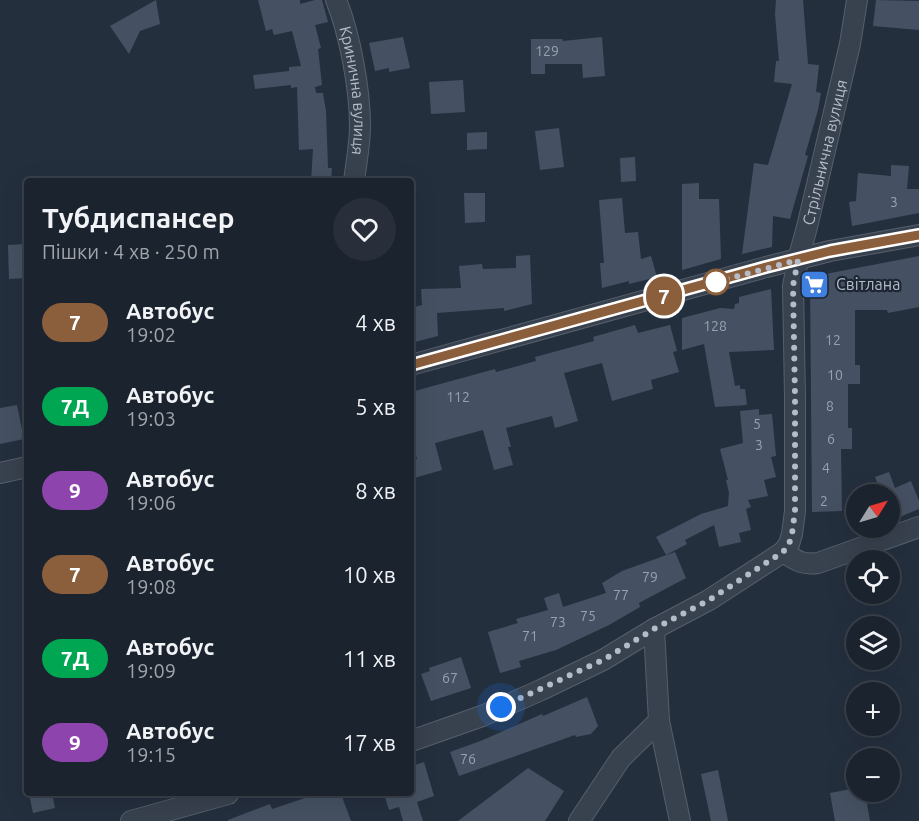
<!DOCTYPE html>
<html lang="uk">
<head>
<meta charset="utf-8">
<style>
  body { margin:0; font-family:Ubuntu,sans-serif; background:#282f3a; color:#f1f3f6; height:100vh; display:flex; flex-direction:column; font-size:22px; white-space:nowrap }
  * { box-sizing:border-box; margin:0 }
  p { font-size:20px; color:#a0a4aa }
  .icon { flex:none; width:33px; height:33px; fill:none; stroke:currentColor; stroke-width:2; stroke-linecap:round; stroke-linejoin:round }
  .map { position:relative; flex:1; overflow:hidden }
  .sheet { position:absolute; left:24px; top:178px; width:390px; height:618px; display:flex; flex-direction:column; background:#1b232e; border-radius:6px; box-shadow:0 6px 24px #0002,0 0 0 2px #39404a }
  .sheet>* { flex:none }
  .badge { padding:0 12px; border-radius:20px; font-size:21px; line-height:39px }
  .needle { width:39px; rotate:53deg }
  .tools { position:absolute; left:846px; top:484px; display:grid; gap:12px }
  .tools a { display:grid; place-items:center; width:54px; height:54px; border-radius:50%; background:#1b232e; box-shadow:0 6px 24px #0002,0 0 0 2px #39404a; font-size:30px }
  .you { position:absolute; width:30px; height:30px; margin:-15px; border:4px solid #fff; border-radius:50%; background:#1a73e8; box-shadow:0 0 0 9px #1a73e833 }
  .map>.badge { position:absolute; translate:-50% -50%; box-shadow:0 0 0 3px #fff }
  .round { display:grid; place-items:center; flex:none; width:63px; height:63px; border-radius:32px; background:#282f3a }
  .summary { display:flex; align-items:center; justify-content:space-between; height:102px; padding:0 18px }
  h1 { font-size:28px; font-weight:700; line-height:45px }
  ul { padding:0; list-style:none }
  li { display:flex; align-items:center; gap:18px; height:84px; padding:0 18px }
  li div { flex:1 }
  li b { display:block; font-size:22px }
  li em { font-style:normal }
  li .badge { min-width:66px; font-weight:700; text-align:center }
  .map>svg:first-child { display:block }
  .building { fill:#455162 }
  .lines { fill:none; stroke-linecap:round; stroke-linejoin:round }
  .minor-casing { stroke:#565f6c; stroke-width:22 }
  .minor { stroke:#38414e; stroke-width:20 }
  .line-casing { stroke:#fff; stroke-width:14 }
  .line { stroke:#8b5e3c; stroke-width:9 }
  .walk { stroke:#b4bcc9; stroke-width:6; stroke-dasharray:0 10.8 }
  .stop-dot { fill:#fff; stroke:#8b5e3c; stroke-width:3 }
  .labels { text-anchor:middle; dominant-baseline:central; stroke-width:4.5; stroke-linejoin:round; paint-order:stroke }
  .number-label { font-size:14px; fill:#98a1af }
  .street-label { font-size:16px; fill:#b4bcc9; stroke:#1d2633 }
  .poi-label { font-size:16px; fill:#b4bcc9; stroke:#1d2633; text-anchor:start }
</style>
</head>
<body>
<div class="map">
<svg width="919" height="821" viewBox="0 0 919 821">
  <rect width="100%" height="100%" fill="#242f3e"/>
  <g class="building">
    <polygon points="156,0 160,24 140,31 129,54 110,26"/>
    <polygon points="258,0 300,0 300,4 315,0 322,0 328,22 315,25 321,48 318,49 322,85 315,87 316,93 323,93 326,111 328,168 332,168 331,182 311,182 313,149 299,150 297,87 291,88 291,85 255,89 253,75 289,71 289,67 301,66 292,31 274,35 272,29 266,31"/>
    <polygon points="776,0 803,0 808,64 819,65 816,92 821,93 818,110 805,155 808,156 790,219 773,216 772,247 742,254 754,163 768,165 792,84 774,82 776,61 779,61 775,14"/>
    <polygon points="876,0 919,1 919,30 873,26"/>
    <polygon points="403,37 410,68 389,72 389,68 375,71 369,43"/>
    <polygon points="602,37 605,76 583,78 582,64 545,64 545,74 531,74 531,39 562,39 563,41"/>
    <polygon points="463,80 465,112 431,114 429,82"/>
    <polygon points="559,128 564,167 540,170 535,131"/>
    <polygon points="487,132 487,149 467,150 467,133"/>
    <polygon points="635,157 636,181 621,182 620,158"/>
    <polygon points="891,165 909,166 907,189 919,189 919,213 852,226 849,202 856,201 858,173 891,176"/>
    <polygon points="699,183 699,199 719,199 721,259 682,270 682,184"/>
    <polygon points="464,193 485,193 485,222 465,223"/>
    <polygon points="622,198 625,233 638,232 641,259 651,256 657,277 629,284 629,281 602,288 600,263 604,263 599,200"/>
    <polygon points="27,244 27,278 9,279 8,245"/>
    <polygon points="530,255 532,304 504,311 504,308 437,313 438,336 411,343 411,308 422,305 421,289 461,288 459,266 482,264 483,269 516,268 516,256"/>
    <polygon points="919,256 919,307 888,313 887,310 855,310 855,365 860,365 860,384 848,384 848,428 852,428 852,449 841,449 842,511 812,512 810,277"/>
    <polygon points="771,289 774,350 729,352 735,386 740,385 740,389 745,389 747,405 715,407 704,344 682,350 682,318 720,308 734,309 735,304 739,303 739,297"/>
    <polygon points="635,325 638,333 670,325 677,351 673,352 679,372 651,380 653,389 612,401 602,363 564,373 578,421 555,428 552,416 506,428 511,447 508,447 513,465 494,470 483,430 435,443 442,470 411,479 411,461 417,459 411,437 411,392 495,369 496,372 536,361 535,357 594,341 593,337"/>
    <polygon points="17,405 24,439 0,444 0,408"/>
    <polygon points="759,409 759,415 772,414 776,456 771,457 776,477 764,480 768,496 748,500 751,507 746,509 751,530 739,533 741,542 719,547 714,525 685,540 687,544 666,555 656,537 701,514 728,506 729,493 726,480 728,480 720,449 743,443 740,411"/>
    <polygon points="889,472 895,488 911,481 919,501 919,509 890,521 890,495 882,495 875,477"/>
    <polygon points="675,552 686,578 639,603 640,607 609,625 556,650 519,661 521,667 500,673 488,632 518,623 516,619 548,610 544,598 559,593 563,607 606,593 602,583 622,571"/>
    <polygon points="461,657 471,688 431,701 421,674 430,671 429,668"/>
    <polygon points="587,697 598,726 591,734 576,737 575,735 459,776 450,752 483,740 542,714 543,716"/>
    <polygon points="424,762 434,796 417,802 423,821 403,821 399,807 389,810 384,794 411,794 411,766"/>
    <polygon points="528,768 564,791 545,821 458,821"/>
    <polygon points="718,770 728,821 711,821 701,774"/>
    <polygon points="856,788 856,792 865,792 870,821 835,821 830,793"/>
    <polygon points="29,794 52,794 55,808 33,813"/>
    <polygon points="317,794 341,794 351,821 228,821 228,820 270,804 272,809"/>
  </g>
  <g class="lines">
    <defs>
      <g id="minor">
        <path id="s1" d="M336,0C350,34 360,90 360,126C360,145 356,163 354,182"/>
        <polyline points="411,365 766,267 830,251 919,235"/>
        <polyline points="0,473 27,467"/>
        <path id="s2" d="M783,552L789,544L792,534L795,511V397L793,286L798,260L807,227L850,44L857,0"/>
        <polyline points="654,629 659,721 680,821"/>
        <path d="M411,741L482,716L541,690L603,660L654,629L709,600L783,552C797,561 802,565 818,563L919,527"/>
        <polyline points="131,821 228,794"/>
        <polyline points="579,821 621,758 659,721"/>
      </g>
    </defs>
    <use href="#minor" class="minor-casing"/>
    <use href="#minor" class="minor"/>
  </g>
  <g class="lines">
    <defs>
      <polyline id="line" points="411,365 766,267 830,251 919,235"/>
    </defs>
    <use href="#line" class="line-casing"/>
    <use href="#line" class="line"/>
    <polyline class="walk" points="501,707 603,660 654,629 709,600 783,552 789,544 792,534 795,511 795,397 793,286 798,260 716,282"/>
  </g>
  <defs>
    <symbol id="supermarket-square" viewBox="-11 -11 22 22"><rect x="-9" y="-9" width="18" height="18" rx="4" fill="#3f7fe0" stroke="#1d2633"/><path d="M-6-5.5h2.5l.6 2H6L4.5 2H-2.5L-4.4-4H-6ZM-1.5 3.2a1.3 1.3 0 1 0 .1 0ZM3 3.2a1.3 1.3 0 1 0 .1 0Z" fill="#fff"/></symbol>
  </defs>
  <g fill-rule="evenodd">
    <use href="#supermarket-square" x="798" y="268" width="33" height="33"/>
  </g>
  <circle class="stop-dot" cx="716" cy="282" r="12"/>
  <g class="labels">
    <g class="number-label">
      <text x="547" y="51">129</text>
      <text x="894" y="202">3</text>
      <text x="715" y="326">128</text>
      <text x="833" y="340">12</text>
      <text x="835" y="375">10</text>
      <text x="458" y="397">112</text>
      <text x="830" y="406">8</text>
      <text x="757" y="424">5</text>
      <text x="831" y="439">6</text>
      <text x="759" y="445">3</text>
      <text x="826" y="468">4</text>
      <text x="824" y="501">2</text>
      <text x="650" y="577">79</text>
      <text x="621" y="595">77</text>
      <text x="588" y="616">75</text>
      <text x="558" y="622">73</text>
      <text x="530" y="636">71</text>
      <text x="450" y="678">67</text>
      <text x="468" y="759">76</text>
    </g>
    <g class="street-label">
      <text stroke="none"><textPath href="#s1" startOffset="93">Кринична вулиця</textPath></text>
      <text stroke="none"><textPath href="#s2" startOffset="406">Стрільнична вулиця</textPath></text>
    </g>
    <g class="poi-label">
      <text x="836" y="284">Світлана</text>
    </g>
  </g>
</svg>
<div class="tools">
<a><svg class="needle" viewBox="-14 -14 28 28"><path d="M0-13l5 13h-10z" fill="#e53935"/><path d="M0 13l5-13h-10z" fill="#a0a4aa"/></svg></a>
<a><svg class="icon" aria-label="locate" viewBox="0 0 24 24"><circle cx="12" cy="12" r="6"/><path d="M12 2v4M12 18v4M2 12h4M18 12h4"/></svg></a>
<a><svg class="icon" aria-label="layers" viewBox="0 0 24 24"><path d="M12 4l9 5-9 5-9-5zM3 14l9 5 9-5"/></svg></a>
<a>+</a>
<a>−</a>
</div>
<div class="you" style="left:501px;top:707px"></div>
<b class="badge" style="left:664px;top:296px;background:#8b5e3c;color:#fff">7</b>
<section class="sheet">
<div class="summary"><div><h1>Тубдиспансер</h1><p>Пішки · 4 хв · 250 m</p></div><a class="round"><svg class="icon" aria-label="heart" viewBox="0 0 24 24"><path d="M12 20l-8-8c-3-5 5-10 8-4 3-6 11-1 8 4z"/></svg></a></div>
<ul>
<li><span class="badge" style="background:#8b5e3c;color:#fff">7</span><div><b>Автобус</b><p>19:02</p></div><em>4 хв</em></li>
<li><span class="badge" style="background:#00a651;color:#fff">7Д</span><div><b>Автобус</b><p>19:03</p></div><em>5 хв</em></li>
<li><span class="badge" style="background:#8e44ad;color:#fff">9</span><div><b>Автобус</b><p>19:06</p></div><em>8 хв</em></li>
<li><span class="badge" style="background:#8b5e3c;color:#fff">7</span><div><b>Автобус</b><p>19:08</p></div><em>10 хв</em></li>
<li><span class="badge" style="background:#00a651;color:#fff">7Д</span><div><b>Автобус</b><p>19:09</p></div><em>11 хв</em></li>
<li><span class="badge" style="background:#8e44ad;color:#fff">9</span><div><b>Автобус</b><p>19:15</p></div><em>17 хв</em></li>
</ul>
</section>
</div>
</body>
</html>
